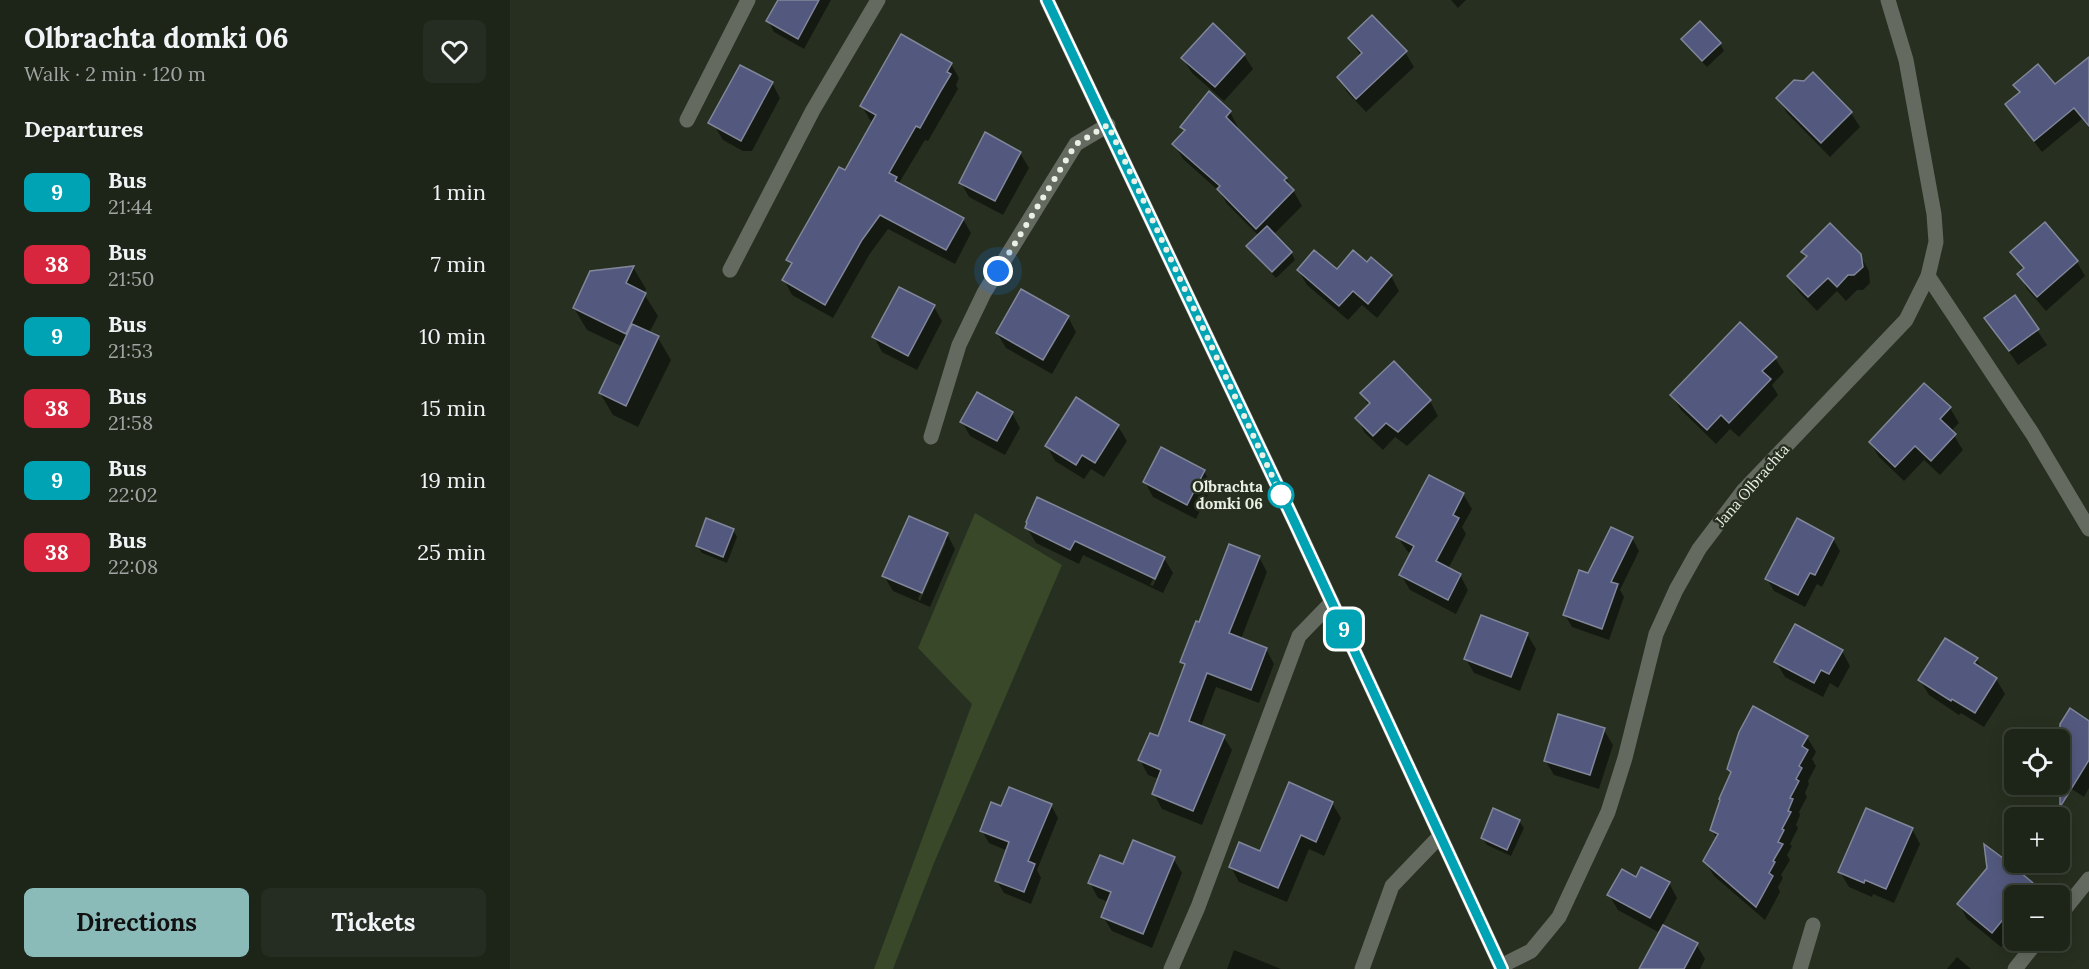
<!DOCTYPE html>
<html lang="en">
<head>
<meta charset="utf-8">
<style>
  body { margin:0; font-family:Lora,serif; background:#252c21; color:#f1f3f6; height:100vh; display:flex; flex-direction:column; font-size:22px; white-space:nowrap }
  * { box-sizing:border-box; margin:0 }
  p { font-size:20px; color:#a0a4a2 }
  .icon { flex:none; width:33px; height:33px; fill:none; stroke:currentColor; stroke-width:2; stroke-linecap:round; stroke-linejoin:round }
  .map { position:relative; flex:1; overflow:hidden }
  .details { display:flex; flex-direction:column; background:#1d2418; width:510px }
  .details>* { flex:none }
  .badge { padding:0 12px; border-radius:9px; font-size:21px; line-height:39px }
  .controls { position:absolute; left:1494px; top:729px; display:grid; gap:12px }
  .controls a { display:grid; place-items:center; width:66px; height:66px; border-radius:9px; background:#1d2418; box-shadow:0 3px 15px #0003,0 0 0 2px #3b4137; font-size:30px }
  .you { position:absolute; width:30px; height:30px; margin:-15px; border:4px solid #fff; border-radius:50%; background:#1a73e8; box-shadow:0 0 0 9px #1a73e833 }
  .map>.badge { position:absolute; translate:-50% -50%; box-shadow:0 0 0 3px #fff }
  h2 { padding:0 24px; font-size:22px; line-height:54px }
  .round { display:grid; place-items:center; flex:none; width:63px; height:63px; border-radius:9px; background:#252c21 }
  .head { display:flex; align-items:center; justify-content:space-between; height:102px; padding:0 24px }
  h1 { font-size:28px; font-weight:700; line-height:45px }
  .cta { display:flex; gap:12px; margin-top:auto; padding:12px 24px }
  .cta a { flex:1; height:69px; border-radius:9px; background:#8bbbb9; color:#111; font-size:24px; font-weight:700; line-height:69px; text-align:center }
  .cta a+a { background:#252c21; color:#f1f3f6 }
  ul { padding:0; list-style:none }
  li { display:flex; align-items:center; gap:18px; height:72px; padding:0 24px }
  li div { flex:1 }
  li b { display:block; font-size:22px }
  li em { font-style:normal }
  li .badge { min-width:66px; font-weight:700; text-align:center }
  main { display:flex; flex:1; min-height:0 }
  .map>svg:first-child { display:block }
  .green { fill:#384829 }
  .shadow { fill:#0007; fill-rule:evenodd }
  .building { fill:#53597e; stroke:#81869a; stroke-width:1.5 }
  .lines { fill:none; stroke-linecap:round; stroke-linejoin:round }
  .service { stroke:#656a61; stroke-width:15 }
  .minor { stroke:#656a61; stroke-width:15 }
  .tertiary { stroke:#656a61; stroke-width:15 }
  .line-casing { stroke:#fff; stroke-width:14 }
  .line { stroke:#00a3b4; stroke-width:9 }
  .walk { stroke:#eaf0e6; stroke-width:6; stroke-dasharray:0 10.8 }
  .stop-dot { fill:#fff; stroke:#00a3b4; stroke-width:3 }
  .labels { text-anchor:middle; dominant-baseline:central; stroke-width:5; stroke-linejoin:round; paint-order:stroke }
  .street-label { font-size:15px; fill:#eaf0e6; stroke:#273020 }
  .stop-label { font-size:15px; font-weight:bold; fill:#eaf0e6; stroke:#273020; text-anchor:end }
</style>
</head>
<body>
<main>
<section class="details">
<div class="head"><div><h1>Olbrachta domki 06</h1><p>Walk · 2 min · 120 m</p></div><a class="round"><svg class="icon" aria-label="heart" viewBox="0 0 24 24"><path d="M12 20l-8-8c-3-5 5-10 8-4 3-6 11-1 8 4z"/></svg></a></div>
<h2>Departures</h2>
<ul>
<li><span class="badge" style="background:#00a3b4;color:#fff">9</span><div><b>Bus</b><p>21:44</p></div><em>1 min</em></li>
<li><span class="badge" style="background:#d7263d;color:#fff">38</span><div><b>Bus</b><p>21:50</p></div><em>7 min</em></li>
<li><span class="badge" style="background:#00a3b4;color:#fff">9</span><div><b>Bus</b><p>21:53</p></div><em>10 min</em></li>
<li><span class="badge" style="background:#d7263d;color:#fff">38</span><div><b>Bus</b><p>21:58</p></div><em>15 min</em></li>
<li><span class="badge" style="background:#00a3b4;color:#fff">9</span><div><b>Bus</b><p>22:02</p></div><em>19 min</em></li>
<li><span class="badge" style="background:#d7263d;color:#fff">38</span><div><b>Bus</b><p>22:08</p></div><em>25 min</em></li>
</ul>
<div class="cta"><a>Directions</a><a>Tickets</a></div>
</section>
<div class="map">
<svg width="1579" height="969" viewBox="0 0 1579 969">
  <rect width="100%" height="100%" fill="#273020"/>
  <polygon class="green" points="465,513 552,565 424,863 383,969 364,969 462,704 408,648"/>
  <g class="shadow">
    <polygon points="269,0 321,0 294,49 264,32 258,21"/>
    <polygon points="941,0 956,0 948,8"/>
    <polygon points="839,39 895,52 904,67 856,112 837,92 828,77 851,56"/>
    <polygon points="1173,39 1210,44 1214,51 1197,67 1177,46"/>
    <polygon points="734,55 743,69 714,101 682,73 673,59"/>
    <polygon points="441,64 449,78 446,85 448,89 418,141 415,140 389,183 453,219 461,233 445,264 378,229 359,255 323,318 282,295 274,280 282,267 278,260 335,172 364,123 360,120 352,106"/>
    <polygon points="1579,76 1579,128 1572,119 1532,152 1504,116 1497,104 1510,94 1505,85 1545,87"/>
    <polygon points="262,83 270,98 242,151 233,151 213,140 204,125"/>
    <polygon points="1268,98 1341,113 1350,127 1320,157 1277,113"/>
    <polygon points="720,112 728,127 726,129 776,178 792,206 763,235 781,252 785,260 766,278 742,253 738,246 749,236 717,204 710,192 673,159 664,144 675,132 672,127"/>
    <polygon points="510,153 519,168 493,215 459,197 451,183"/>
    <polygon points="1293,252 1350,255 1359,271 1360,283 1353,290 1347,290 1336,301 1327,291 1307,311 1288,291 1279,276 1297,258"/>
    <polygon points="1502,253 1567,262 1575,276 1536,311 1517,289 1509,274 1513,270"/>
    <polygon points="857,264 881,276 889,291 867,318 852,305 838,320 797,285 788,270 827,271"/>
    <polygon points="123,267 136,289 134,294 148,316 139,333 148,338 161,360 128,427 103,415 90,393 113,347 77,330 64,308 81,272"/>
    <polygon points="1505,297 1537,345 1508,365 1476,318"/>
    <polygon points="424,307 432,321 407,370 372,352 364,337"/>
    <polygon points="558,317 566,332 542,374 496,348 487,333"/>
    <polygon points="1265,358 1274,372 1262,385 1268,395 1229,437 1220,429 1206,444 1171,410 1162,396"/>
    <polygon points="1414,385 1440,408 1449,423 1441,431 1453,450 1430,475 1414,460 1394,481 1369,457 1360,442"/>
    <polygon points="852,394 920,401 928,416 897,446 885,437 873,450 855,433 847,418 859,406"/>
    <polygon points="502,413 510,428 495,455 460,436 452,422"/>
    <polygon points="608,426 617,441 594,477 581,469 574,479 545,461 537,446"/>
    <polygon points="694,471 702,486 686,519 643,497 635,482"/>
    <polygon points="953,494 962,509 952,527 956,534 938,569 950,575 958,590 946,614 900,590 891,575 902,554 897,551 888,537"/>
    <path d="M517,528L654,558L663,573L653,593L573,555L569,564L526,543ZM650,565H653L643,586L640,585Z"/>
    <polygon points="223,530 227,537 217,563 192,553 187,546"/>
    <path d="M437,534L445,549L420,607L383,591L374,576ZM432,542H436L410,601L408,599Z"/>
    <polygon points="1122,538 1129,551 1110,590 1114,597 1099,640 1062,627 1055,615 1078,575"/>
    <polygon points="1323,539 1330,551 1312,587 1307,584 1295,607 1264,591 1257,579"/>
    <polygon points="749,557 757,572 731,639 756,649 764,664 749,703 706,687 691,727 713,736 722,750 692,825 652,809 644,794 649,779 638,775 630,760 649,738 675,668 672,662 690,624"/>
    <polygon points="1017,634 1026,649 1010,691 964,673 956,659"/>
    <polygon points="1332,651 1340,666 1328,688 1320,683 1313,697 1275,677 1266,662"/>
    <polygon points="1466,659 1473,670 1486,679 1495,694 1474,727 1451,713 1449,715 1419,695 1410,680"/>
    <polygon points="1560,710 1579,723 1579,788 1574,797 1550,781 1550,740 1542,740"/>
    <polygon points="1094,730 1103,745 1089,789 1044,775 1035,760"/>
    <polygon points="1297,737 1306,752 1302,759 1306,766 1298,781 1299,784 1295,793 1297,797 1289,812 1290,815 1286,825 1288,828 1280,844 1282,846 1277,855 1280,860 1271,875 1273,878 1268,887 1270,892 1255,920 1204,876 1195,861 1207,839 1202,830 1221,773 1219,769"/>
    <polygon points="822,803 831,818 814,856 799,849 777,902 729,882 721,867 751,853"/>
    <polygon points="541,805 548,818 527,870 531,878 521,904 494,893 486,880 498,851 479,843 472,831 492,808"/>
    <polygon points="1009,821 1014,828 1001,856 977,845 972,838"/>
    <polygon points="1402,829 1410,844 1384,903 1363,894 1362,897 1339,887 1330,872"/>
    <polygon points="663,858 672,873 642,948 602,931 593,917 599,902 588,898 580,883 614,866"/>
    <polygon points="1500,866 1507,866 1529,896 1504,896 1504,931 1491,947 1457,919 1449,904"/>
    <polygon points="1127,879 1159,883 1167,898 1152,926 1186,944 1195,959 1190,969 1131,969 1150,933 1108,910 1099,895"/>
    <polygon points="724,950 771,969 717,969"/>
    <polygon points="1447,957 1461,969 1437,969"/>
  </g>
  <g class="building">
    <polygon points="268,0 309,0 288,39 256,21"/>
    <polygon points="862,15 897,51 846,99 827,77 852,53 838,38"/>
    <polygon points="1190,21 1211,43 1192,61 1171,39"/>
    <polygon points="703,23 735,54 705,87 671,58"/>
    <polygon points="391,34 442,63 437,72 441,74 432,89 410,128 406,126 379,173 387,177 385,181 454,218 436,250 370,215 352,240 315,305 272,280 282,263 276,260 329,167 335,170 366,115 350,106"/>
    <polygon points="1579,57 1579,126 1564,108 1524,141 1495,104 1510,92 1503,85 1528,64 1545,84"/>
    <polygon points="230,65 263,82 231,141 198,123"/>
    <polygon points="1303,72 1342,112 1311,143 1266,98 1284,80 1294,81"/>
    <polygon points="699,91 721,111 716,117 777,178 774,180 784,190 746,229 707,189 710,186 662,144 675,130 670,127"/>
    <polygon points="475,132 511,152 485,201 449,183"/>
    <polygon points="1535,222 1568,261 1527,297 1507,274 1514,268 1500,252"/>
    <polygon points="1320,223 1351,254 1353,267 1344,275 1338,275 1327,287 1318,278 1298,297 1277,276 1297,256 1291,252"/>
    <polygon points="757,226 782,252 762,272 736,246"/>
    <polygon points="804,250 827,269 843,250 857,262 861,257 882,275 858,304 843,291 829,306 787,270"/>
    <polygon points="124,266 116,283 136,293 116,334 63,308 80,271"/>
    <polygon points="389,287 425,305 398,356 362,337"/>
    <polygon points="511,289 559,316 533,360 486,333"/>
    <polygon points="1505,295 1529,329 1499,351 1474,318"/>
    <polygon points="1230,322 1267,357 1252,371 1261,379 1219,423 1211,415 1197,430 1160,395"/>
    <polygon points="122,324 149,336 116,406 89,393"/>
    <polygon points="884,361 921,400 888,432 876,423 863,436 845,418 860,403 850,393"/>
    <polygon points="1414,383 1441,407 1430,419 1446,434 1421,461 1405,446 1385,467 1359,442"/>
    <polygon points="467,392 503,412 487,441 450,422"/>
    <polygon points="566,397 609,425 585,463 572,455 566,465 535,446"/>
    <polygon points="651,447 695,470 677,505 633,482"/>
    <polygon points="919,475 954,493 943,515 949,518 926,561 951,574 938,600 889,575 904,546 886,537"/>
    <polygon points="527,497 655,557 645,579 565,541 560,550 515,528 517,523 516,522"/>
    <polygon points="399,516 438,533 412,593 372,576"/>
    <polygon points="196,518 224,529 213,557 186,546"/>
    <polygon points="1287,518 1324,538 1305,575 1300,573 1288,595 1255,579"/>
    <polygon points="1101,527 1123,537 1101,582 1108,584 1092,629 1053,615 1069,570 1078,573"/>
    <polygon points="719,544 750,556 719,633 757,648 741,690 697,673 679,721 715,735 683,811 642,794 651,770 628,760 640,733 648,736 675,664 670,662 686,621 689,622"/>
    <polygon points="971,615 1018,633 1001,677 954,659"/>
    <polygon points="1285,624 1333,650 1319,674 1311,670 1304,683 1264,662"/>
    <polygon points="1435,638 1468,658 1464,663 1487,678 1465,713 1442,699 1441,701 1408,680"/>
    <polygon points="1243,706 1298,736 1292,746 1298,750 1289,766 1292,768 1286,779 1289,781 1280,798 1283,799 1278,811 1281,812 1272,829 1274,830 1268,842 1273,844 1263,861 1265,862 1259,873 1263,876 1246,907 1193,861 1208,834 1200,830 1210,800 1209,799 1221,772 1217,769 1229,732"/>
    <polygon points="1560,708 1579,721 1579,760 1550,807 1550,724"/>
    <polygon points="1048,714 1095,728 1080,775 1034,761"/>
    <polygon points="779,782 823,802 806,842 791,835 768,888 719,867 729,842 750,851"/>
    <polygon points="499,787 542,804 518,861 525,864 514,892 485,881 499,842 470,831 481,802 491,806"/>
    <polygon points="983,808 1010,820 997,850 971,838"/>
    <polygon points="1356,808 1403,828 1376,889 1355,880 1354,883 1328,872"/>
    <polygon points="623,840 665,857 633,934 591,917 601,892 578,883 590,855 613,864"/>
    <polygon points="1474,844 1501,864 1508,864 1510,872 1523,883 1513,896 1504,896 1504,906 1482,933 1447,904 1477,868"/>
    <polygon points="1131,867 1160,882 1140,918 1097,895 1112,869 1126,877"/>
    <polygon points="1153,925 1188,943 1174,969 1129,969"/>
  </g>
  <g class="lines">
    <g class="service">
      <polyline points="177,120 238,0"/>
      <polyline points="220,270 303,110 368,0"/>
      <polyline points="1418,276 1522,433 1579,529"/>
      <polyline points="421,437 449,345 474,293 566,144 598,125"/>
      <polyline points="1550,915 1579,879"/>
      <polyline points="661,969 688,907 789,636 822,602"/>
      <polyline points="852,969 882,886 930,836"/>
      <polyline points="1290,969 1303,925"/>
      <polyline points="1505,969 1528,940"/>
    </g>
    <polyline class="minor" points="991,966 1021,951 1049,917 1098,812 1115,758 1146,634 1166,590 1189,549 1233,491 1396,320 1418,276 1426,242 1424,214 1396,60 1378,0"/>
    <polyline class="tertiary" points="537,0 785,523 992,969"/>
  </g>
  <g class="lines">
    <defs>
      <polyline id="line" points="537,0 785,523 992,969"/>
    </defs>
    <use href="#line" class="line-casing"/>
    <use href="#line" class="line"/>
    <polyline class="walk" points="488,271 566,144 598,125 772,497 771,495"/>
  </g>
  <circle class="stop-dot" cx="771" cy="495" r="12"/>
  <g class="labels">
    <g class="street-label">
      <text transform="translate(1242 485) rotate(-49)">Jana Olbrachta</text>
    </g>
    <g class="stop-label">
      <text x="753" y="486">Olbrachta<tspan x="753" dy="17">domki 06</tspan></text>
    </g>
  </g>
</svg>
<div class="controls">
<a><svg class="icon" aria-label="locate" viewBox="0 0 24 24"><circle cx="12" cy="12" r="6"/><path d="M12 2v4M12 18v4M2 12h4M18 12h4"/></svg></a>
<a>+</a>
<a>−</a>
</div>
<div class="you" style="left:488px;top:271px"></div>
<b class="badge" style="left:834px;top:629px;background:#00a3b4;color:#fff">9</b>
</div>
</main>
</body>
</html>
